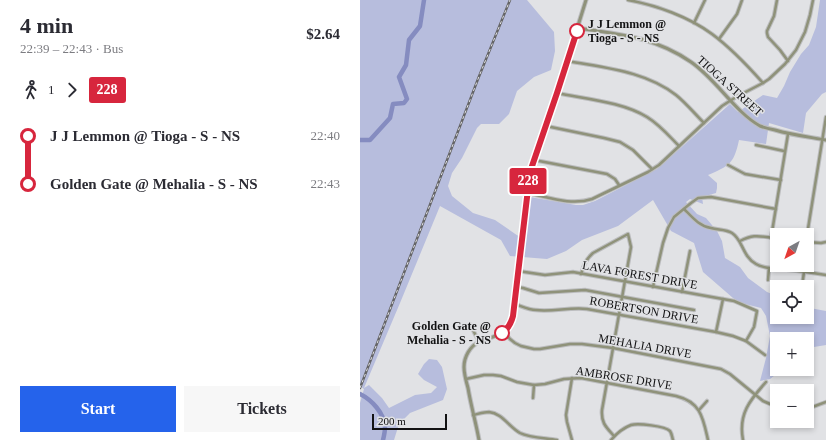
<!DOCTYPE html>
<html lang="en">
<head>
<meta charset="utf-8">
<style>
  body { margin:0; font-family:Georgia,serif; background:#f7f7f7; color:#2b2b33; height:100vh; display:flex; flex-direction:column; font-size:15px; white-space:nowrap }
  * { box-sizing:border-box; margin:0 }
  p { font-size:13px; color:#7c7c81 }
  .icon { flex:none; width:22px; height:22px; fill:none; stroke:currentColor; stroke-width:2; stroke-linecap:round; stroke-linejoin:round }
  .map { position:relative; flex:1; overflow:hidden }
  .drawer { display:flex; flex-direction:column; background:#fff; width:360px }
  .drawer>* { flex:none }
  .badge { padding:0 8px; border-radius:3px; font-size:14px; line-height:26px }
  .needle { width:26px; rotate:220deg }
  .buttons { position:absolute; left:410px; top:228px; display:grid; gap:8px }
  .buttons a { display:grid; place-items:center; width:44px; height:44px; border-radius:0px; background:#fff; box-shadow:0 2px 6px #0003; font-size:20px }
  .scale { position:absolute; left:12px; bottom:10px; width:75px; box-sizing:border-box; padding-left:4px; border:2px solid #121213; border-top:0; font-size:11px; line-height:14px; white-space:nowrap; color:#121213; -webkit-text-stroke:3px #e1e2e5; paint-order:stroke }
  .map>.badge { position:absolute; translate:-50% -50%; box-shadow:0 0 0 2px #fff }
  .legs { display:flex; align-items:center; gap:6px; height:44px; padding:0 20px; font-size:13px }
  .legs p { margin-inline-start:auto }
  .headline { display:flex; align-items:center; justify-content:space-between; height:68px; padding:0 20px }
  h1 { font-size:22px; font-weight:600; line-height:30px }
  .action { display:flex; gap:8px; margin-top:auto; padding:8px 20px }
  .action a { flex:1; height:46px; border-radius:0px; background:#2563eb; color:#fff; font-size:16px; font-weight:600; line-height:46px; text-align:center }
  .action a+a { background:#f7f7f7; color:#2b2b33 }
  ul { padding:0 20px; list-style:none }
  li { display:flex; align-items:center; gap:14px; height:48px; font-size:15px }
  li i { display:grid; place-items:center; width:6px; height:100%; margin:0 5px; background:currentColor }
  li i::after { content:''; width:10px; height:10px; margin:-5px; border:3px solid; border-radius:50%; background:#fff }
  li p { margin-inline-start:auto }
  li:first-child i { background:linear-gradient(#0000 50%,currentColor 0) }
  li:last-child i { background:linear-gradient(currentColor 50%,#0000 0) }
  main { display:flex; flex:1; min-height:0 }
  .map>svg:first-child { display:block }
  .green { fill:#b7bddd }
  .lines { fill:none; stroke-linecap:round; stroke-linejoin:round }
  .river { stroke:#858cc0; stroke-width:4.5 }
  .minor-casing { stroke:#bcbdbf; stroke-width:4.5 }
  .tertiary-casing { stroke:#bcbdbf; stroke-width:5 }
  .minor { stroke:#8f927a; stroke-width:2.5 }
  .tertiary { stroke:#8f927a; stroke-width:3 }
  .rail-casing { stroke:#646466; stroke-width:2.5 }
  .rail { stroke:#e1e2e5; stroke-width:1; stroke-dasharray:3; stroke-linecap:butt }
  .line-1-casing { stroke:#fff; stroke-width:9 }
  .line-1 { stroke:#d7263d; stroke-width:6 }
  .stop-1-dot { fill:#fff; stroke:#d7263d; stroke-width:2 }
  .labels { text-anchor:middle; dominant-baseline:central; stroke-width:3; stroke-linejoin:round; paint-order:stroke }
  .stop-label { font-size:12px; font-weight:bold; fill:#121213; stroke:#e1e2e5; text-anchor:start }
  .street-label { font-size:12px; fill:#121213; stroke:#e1e2e5 }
</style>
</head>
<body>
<main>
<section class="drawer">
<div class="headline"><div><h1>4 min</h1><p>22:39 – 22:43 · Bus</p></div><b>$2.64</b></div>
<div class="legs"><svg class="icon" aria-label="walk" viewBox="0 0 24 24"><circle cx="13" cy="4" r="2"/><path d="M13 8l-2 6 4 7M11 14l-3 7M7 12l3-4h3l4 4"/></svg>1<svg class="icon" aria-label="forward" viewBox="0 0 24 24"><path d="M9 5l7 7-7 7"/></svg><b class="badge" style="background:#d7263d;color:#fff">228</b></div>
<ul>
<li><i style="color:#d7263d"></i><b>J J Lemmon @ Tioga - S - NS</b><p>22:40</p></li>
<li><i style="color:#d7263d"></i><b>Golden Gate @ Mehalia - S - NS</b><p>22:43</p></li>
</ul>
<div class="action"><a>Start</a><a>Tickets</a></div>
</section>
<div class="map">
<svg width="466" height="440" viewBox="0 0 466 440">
  <rect width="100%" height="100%" fill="#e1e2e5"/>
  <path class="green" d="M0,0H167L194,32L195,51L191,70L174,77L157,91L149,114L139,124H121L117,128L102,158L92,173L88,186L92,196L113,213L135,220L164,240L170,197L216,205H223L235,201L297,169L370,104L378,112L403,95L417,98L424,86L430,72L441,54L449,45L456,27L460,0H466V92L462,94L446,113L443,133L409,123L406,144L379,140C374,164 369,166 348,175L357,183V188L356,193L342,197L343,204L330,199L326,202L337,214L346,218L357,231L362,241L365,258L380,267L388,278L407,292L417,296V317H447V306L450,308L466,311V345L454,347L447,351V339H417V369H423L410,379L400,381L406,358L410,336L406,316L401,308L381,303L373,298L343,272L334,243L311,231L293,200L258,226L222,240L206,251L187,259L150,256L141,240L80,206L40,303L4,388L9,385L22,398L29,408L55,395L71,393L77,387L64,380L58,374L64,364L69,359L77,360L82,367L87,389L83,400L50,413L39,424L34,440H0V403L4,389L0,386Z"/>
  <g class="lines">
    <g class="river">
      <polyline points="0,140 10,140 30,118 33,104 44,103 47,99 39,77 46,65 49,40 60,26 64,0"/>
      <path d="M0,394C12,400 24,413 25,427C25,431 24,436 23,440"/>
    </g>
    <defs>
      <g id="minor">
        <path d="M268,0C296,5 329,17 352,34C371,48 387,65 403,83"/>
        <polyline points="417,0 414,16 407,31 407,33 408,37 420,50 428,61"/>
        <polyline points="334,23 345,0"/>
        <polyline points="359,39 377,14 382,0"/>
        <path d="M208,61C245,68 285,71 316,95C326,103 335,114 344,123"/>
        <path d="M197,93C226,99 263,102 287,117C300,125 309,136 319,146"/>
        <polyline points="186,126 244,138 260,142 273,150 292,169"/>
        <polyline points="396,145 424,151"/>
        <polyline points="174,160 247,174 255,179 259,185"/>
        <polyline points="368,165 385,174 421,180"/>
        <path d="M167,193C188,197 211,206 232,199L288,172L299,165L362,106L376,97L403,83L409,79L425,64L436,50L445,32L450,15L453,0"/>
        <path d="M324,209C332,217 339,226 351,228C358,230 366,229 372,233C383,240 382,256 396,264C404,269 420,269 429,270C442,271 454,273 466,275"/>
        <polyline points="447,235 466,117"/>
        <polyline points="411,238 428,134"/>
        <path d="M380,241C396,233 400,237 417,238"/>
        <polyline points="447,242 461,243 466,242"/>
        <polyline points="158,271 185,275 213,272 374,301 397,311 394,327 386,341"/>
        <path d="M221,274C224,265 226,259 233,253L268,234L271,247L242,410C241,423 246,427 254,436"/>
        <polyline points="408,280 409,268"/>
        <polyline points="442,286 444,272"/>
        <polyline points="156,287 163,288 179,293 225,290 334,310"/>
        <polyline points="293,287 303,243 308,228 314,217 331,203 338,198 351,197 416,209"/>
        <polyline points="322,292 330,251"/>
        <path d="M155,304C161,306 169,310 176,310C193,312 210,307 227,309L356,332L373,336L386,341L405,355"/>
        <polyline points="110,324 119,342"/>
        <polyline points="144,332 150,339 155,343 161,346 174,349 180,349 210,344 222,344 253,348 361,369 370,374 403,401 417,407"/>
        <polyline points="356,332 363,299"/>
        <path d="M106,379L124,375H133L141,376L157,382L174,385L185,384L204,379L221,378L316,396C341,402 343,418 348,440"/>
        <polyline points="173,398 174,385"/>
        <polyline points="447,409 466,402"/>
        <polyline points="339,410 347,401"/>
        <path d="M113,415C118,414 124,412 129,412C142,413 149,427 160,433C170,438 185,438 197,440"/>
        <polyline points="212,440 207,422 206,415 212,378"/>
        <path d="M251,440C257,433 263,428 271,425C278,423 305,426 310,431C312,434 312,437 313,440"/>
        <path d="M383,440C378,414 390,400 406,382"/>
      </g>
      <g id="tertiary">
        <path d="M218,28C259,34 295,37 331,62C357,80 374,111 400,126C405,128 410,129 415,130C432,135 449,137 466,140"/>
        <path d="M119,440C116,423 111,406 108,388C106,381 104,374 104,367C104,357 110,346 119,342C133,336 145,336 152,321L170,172L197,93L226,0"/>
      </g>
    </defs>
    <use href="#minor" class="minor-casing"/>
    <use href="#tertiary" class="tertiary-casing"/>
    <use href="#minor" class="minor"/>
    <use href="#tertiary" class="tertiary"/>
    <defs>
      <polyline id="rail" points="0,388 118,79 150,0"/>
    </defs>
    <use href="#rail" class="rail-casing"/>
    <use href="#rail" class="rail"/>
  </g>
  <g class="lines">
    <defs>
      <path id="line-1" d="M142,333C148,329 151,324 153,316L170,172L197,93L217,31"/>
    </defs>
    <use href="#line-1" class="line-1-casing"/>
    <use href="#line-1" class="line-1"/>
  </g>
  <g class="stop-1-dot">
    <circle cx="217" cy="31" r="7"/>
    <circle cx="142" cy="333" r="7"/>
  </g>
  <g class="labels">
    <g class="stop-label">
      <text x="228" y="24">J J Lemmon @<tspan x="228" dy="14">Tioga - S - NS</tspan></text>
      <text x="131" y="326" text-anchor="end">Golden Gate @<tspan x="131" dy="14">Mehalia - S - NS</tspan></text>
    </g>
    <g class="street-label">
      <text transform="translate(370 86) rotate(42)">TIOGA STREET</text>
      <text transform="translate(280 275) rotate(10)">LAVA FOREST DRIVE</text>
      <text transform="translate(284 310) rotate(10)">ROBERTSON DRIVE</text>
      <text transform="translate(285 346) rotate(10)">MEHALIA DRIVE</text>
      <text transform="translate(264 378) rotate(9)">AMBROSE DRIVE</text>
    </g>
  </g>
</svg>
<div class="buttons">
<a><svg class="needle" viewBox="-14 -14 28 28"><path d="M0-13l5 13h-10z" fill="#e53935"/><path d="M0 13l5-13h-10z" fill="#7c7c81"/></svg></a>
<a><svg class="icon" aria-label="locate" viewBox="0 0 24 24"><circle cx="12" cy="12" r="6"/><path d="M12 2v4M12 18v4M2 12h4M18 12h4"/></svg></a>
<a>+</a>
<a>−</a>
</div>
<div class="scale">200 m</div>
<b class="badge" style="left:168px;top:181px;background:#d7263d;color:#fff">228</b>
</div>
</main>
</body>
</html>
